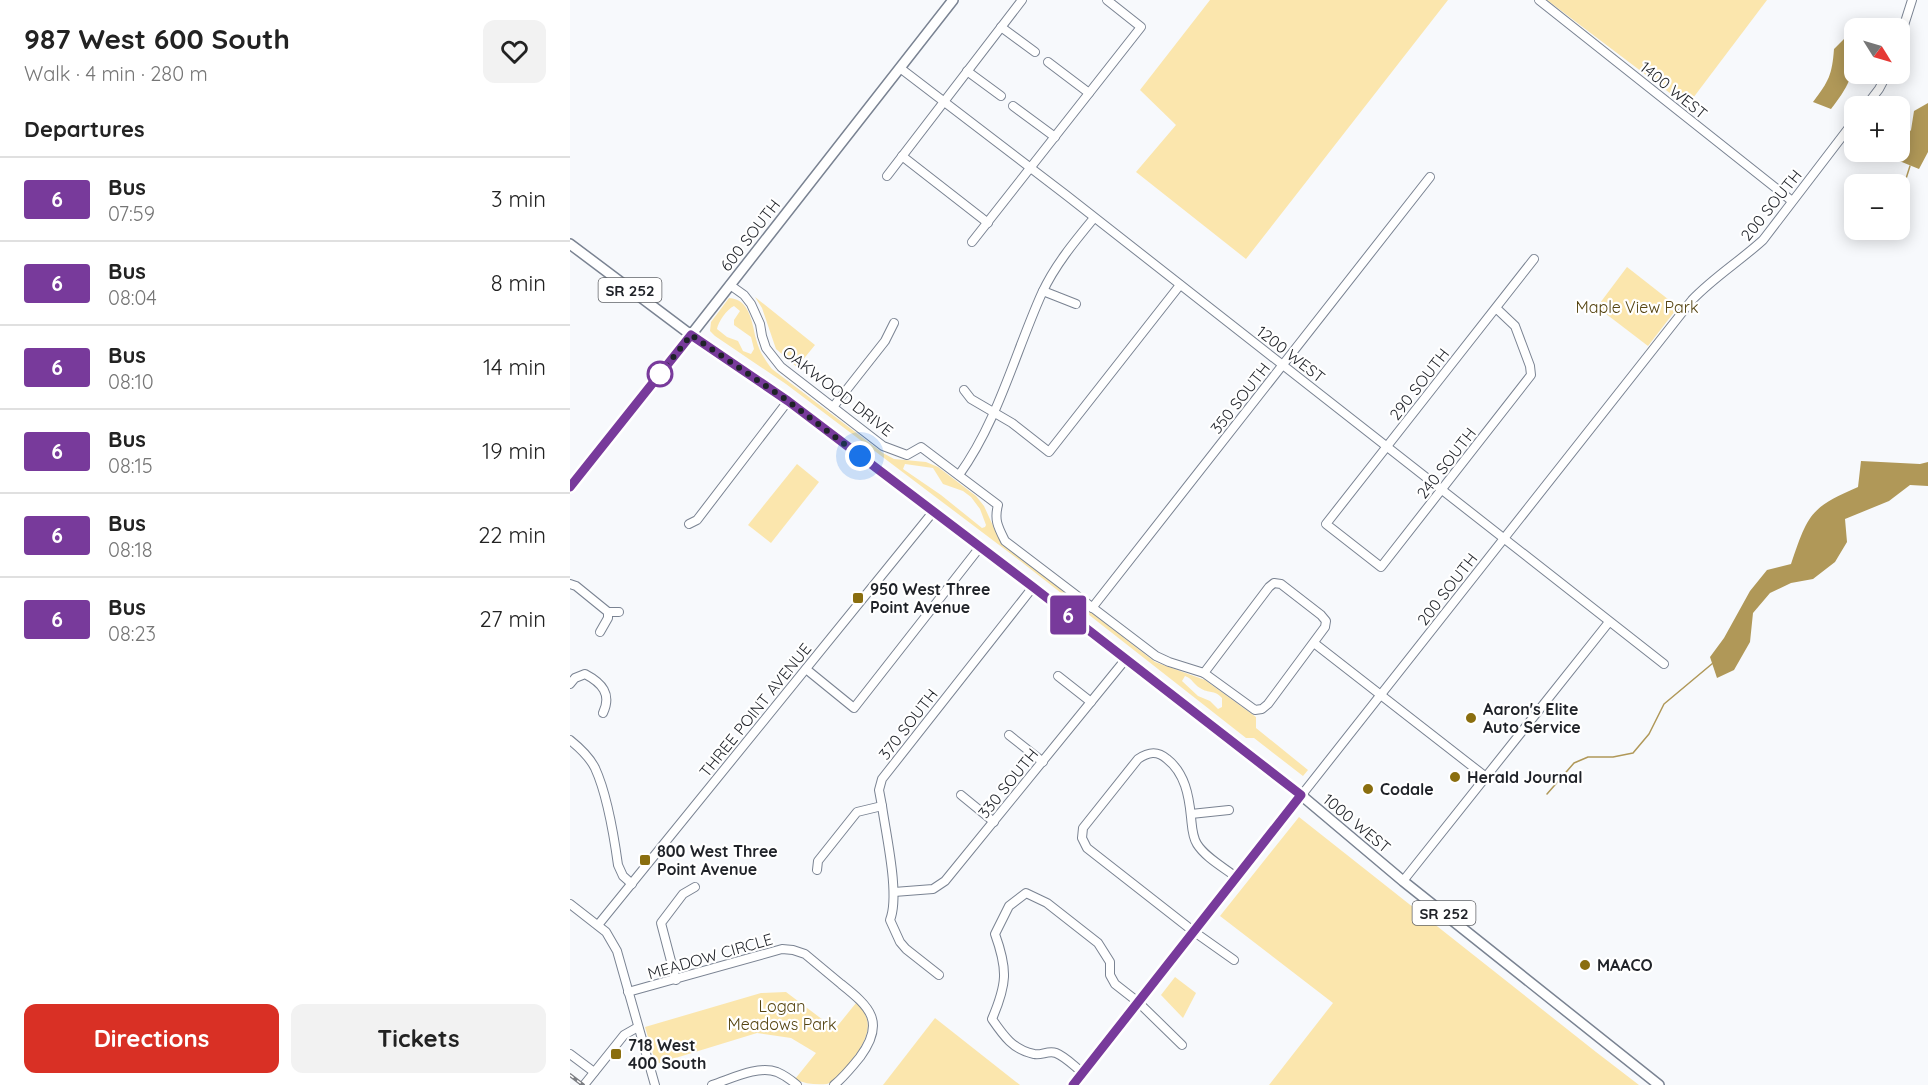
<!DOCTYPE html>
<html lang="en">
<head>
<meta charset="utf-8">
<style>
  body { margin:0; font-family:Quicksand,sans-serif; background:#f2f2f2; color:#222; height:100vh; display:flex; flex-direction:column; font-size:22px; white-space:nowrap }
  * { box-sizing:border-box; margin:0 }
  p { font-size:20px; color:#767676 }
  .icon { flex:none; width:33px; height:33px; fill:none; stroke:currentColor; stroke-width:2; stroke-linecap:round; stroke-linejoin:round }
  .map { position:relative; flex:1; overflow:hidden }
  .panel { display:flex; flex-direction:column; background:#fff; width:570px }
  .panel>* { flex:none }
  .badge { padding:0 12px; border-radius:4px; font-size:21px; line-height:39px }
  .needle { width:39px; rotate:127deg }
  .buttons { position:absolute; left:1274px; top:18px; display:grid; gap:12px }
  .buttons a { display:grid; place-items:center; width:66px; height:66px; border-radius:12px; background:#fff; box-shadow:0 3px 15px #0003; font-size:30px }
  .you { position:absolute; width:30px; height:30px; margin:-15px; border:4px solid #fff; border-radius:50%; background:#1a73e8; box-shadow:0 0 0 9px #1a73e833 }
  .map>.badge { position:absolute; translate:-50% -50%; box-shadow:0 0 0 3px #fff }
  h2 { padding:0 24px; font-size:22px; line-height:54px }
  .round { display:grid; place-items:center; flex:none; width:63px; height:63px; border-radius:12px; background:#f2f2f2 }
  .summary { display:flex; align-items:center; justify-content:space-between; height:102px; padding:0 24px }
  h1 { font-size:28px; font-weight:700; line-height:45px }
  .primary-button { display:flex; gap:12px; margin-top:auto; padding:12px 24px }
  .primary-button a { flex:1; height:69px; border-radius:12px; background:#d93025; color:#fff; font-size:24px; font-weight:700; line-height:69px; text-align:center }
  .primary-button a+a { background:#f2f2f2; color:#222 }
  ul { padding:0; list-style:none }
  li { display:flex; align-items:center; gap:18px; height:84px; padding:0 24px; border-top:2px solid #e0e0e0 }
  li div { flex:1 }
  li b { display:block; font-size:22px }
  li em { font-style:normal }
  li .badge { min-width:66px; font-weight:700; text-align:center }
  main { display:flex; flex:1; min-height:0 }
  .map>svg:first-child { display:block }
  .green { fill:#fbe6ad; fill-rule:evenodd }
  .water { fill:#b09858 }
  .lines { fill:none; stroke-linecap:round; stroke-linejoin:round }
  .stream { stroke:#b09858; stroke-width:1.5 }
  .minor-casing { stroke:#7a8392; stroke-width:10 }
  .major-casing { stroke:#7a8392; stroke-width:12 }
  .minor { stroke:#fff; stroke-width:8 }
  .major { stroke:#fff; stroke-width:9 }
  .rail-casing { stroke:#7c7e83; stroke-width:4 }
  .rail { stroke:#fff; stroke-width:1.5; stroke-dasharray:4.5; stroke-linecap:butt }
  .line-casing { stroke:#fff; stroke-width:14 }
  .line { stroke:#783a9b; stroke-width:9 }
  .walk { stroke:#1f2228; stroke-width:6; stroke-dasharray:0 10.8 }
  .stop-dot { fill:#fff; stroke:#783a9b; stroke-width:3 }
  .poi-dot { fill:#8a6e0f; stroke:#fff; stroke-width:2 }
  .labels { text-anchor:middle; dominant-baseline:central; stroke-width:4.5; stroke-linejoin:round; paint-order:stroke }
  .shield { fill:#fff; stroke:#626468; stroke-width:1.5 }
  .shield-label { font-size:15px; font-weight:bold; fill:#1f2228 }
  .street-label { font-size:16px; fill:#1f2228; stroke:#fff }
  .park-label { font-size:16px; fill:#541; stroke:#fff }
  .poi-label { font-size:16px; font-weight:bold; fill:#1f2228; stroke:#fff; text-anchor:start }
</style>
</head>
<body>
<main>
<section class="panel">
<div class="summary"><div><h1>987 West 600 South</h1><p>Walk · 4 min · 280 m</p></div><a class="round"><svg class="icon" aria-label="heart" viewBox="0 0 24 24"><path d="M12 20l-8-8c-3-5 5-10 8-4 3-6 11-1 8 4z"/></svg></a></div>
<h2>Departures</h2>
<ul>
<li><span class="badge" style="background:#783a9b;color:#fff">6</span><div><b>Bus</b><p>07:59</p></div><em>3 min</em></li>
<li><span class="badge" style="background:#783a9b;color:#fff">6</span><div><b>Bus</b><p>08:04</p></div><em>8 min</em></li>
<li><span class="badge" style="background:#783a9b;color:#fff">6</span><div><b>Bus</b><p>08:10</p></div><em>14 min</em></li>
<li><span class="badge" style="background:#783a9b;color:#fff">6</span><div><b>Bus</b><p>08:15</p></div><em>19 min</em></li>
<li><span class="badge" style="background:#783a9b;color:#fff">6</span><div><b>Bus</b><p>08:18</p></div><em>22 min</em></li>
<li><span class="badge" style="background:#783a9b;color:#fff">6</span><div><b>Bus</b><p>08:23</p></div><em>27 min</em></li>
</ul>
<div class="primary-button"><a>Directions</a><a>Tickets</a></div>
</section>
<div class="map">
<svg width="1358" height="1085" viewBox="0 0 1358 1085">
  <rect width="100%" height="100%" fill="#f7f9fc"/>
  <g class="green">
    <polygon points="640,0 878,0 676,259 566,172 606,125 570,90"/>
    <polygon points="977,0 1197,0 1117,106"/>
    <polygon points="1057,267 1108,307 1078,346 1027,307"/>
    <polygon points="185,297 245,345 227,367 206,349 192,308"/>
    <path d="M159,298C180,299 182,323 186,339C189,351 195,360 202,369L313,453L324,459L356,462L368,467L406,496L414,506L429,539L438,548L585,662L635,680L686,717V728L738,770L733,776L684,738H676L449,560L216,384L145,336L140,331L141,322ZM164,306L170,311L164,320V325L181,337L184,349L181,354L173,351L168,341L157,337L147,329C148,322 157,309 164,306ZM335,464L363,468L373,484L393,491L401,497L410,509L416,525L415,527L412,528L371,495L333,469ZM615,676C623,679 623,684 630,688C639,694 644,689 652,698V707L648,709L640,701L628,696L612,681Z"/>
    <polygon points="227,464 249,482 201,543 178,525"/>
    <polygon points="729,817 1026,1052 1069,1085 699,1085 763,1003 650,916"/>
    <polygon points="605,977 626,993 613,1018 591,995"/>
    <path d="M216,992L265,1029L286,1003C308,1022 295,1043 281,1061C275,1070 268,1080 257,1084C246,1085 235,1084 225,1079L246,1053L221,1038L187,1033L86,1064L75,1027L191,993Z"/>
    <polygon points="365,1018 450,1085 313,1085"/>
  </g>
  <g class="water">
    <path d="M1282,36L1284,37C1284,72 1283,81 1261,109L1243,102C1259,81 1262,75 1264,49L1274,39Z"/>
    <polygon points="1358,103 1358,152 1349,169 1322,158 1325,152 1329,152 1329,145 1341,130 1344,111"/>
    <path d="M1291,461L1350,464L1358,462V486L1340,485L1319,501L1275,519L1277,542L1265,562L1243,579L1221,583L1200,593L1183,613L1180,642L1164,670L1147,678L1140,657L1154,638L1180,591L1197,570L1221,564C1238,515 1239,508 1288,487Z"/>
  </g>
  <g class="lines">
    <g class="stream">
      <polyline points="1329,192 1333,188 1340,166"/>
      <polyline points="977,794 1004,763 1018,757 1043,757 1063,753 1079,734 1094,704 1143,663"/>
    </g>
    <defs>
      <g id="minor">
        <polyline points="969,0 1222,201"/>
        <polyline points="431,27 465,52"/>
        <polyline points="1329,41 1342,0"/>
        <polyline points="478,62 519,93"/>
        <polyline points="330,68 496,195 1094,664"/>
        <polyline points="397,71 431,96"/>
        <polyline points="443,106 485,137"/>
        <polyline points="1296,106 1309,89 1317,74"/>
        <polyline points="332,156 418,223"/>
        <polyline points="317,176 452,0"/>
        <polyline points="402,242 571,27 537,0"/>
        <path d="M160,285L174,295L181,304L190,324L192,336L196,348L211,367L313,446L337,455L351,447L428,505C424,520 428,527 435,541L586,656L599,662L634,673"/>
        <polyline points="473,291 506,304"/>
        <path d="M926,308L945,326L960,366L961,375L811,567L756,524C826,436 894,347 964,259"/>
        <polyline points="394,390 401,399 442,423 479,452 610,285"/>
        <polyline points="263,407 315,341 324,323"/>
        <path d="M389,475C428,421 445,353 472,293C485,265 505,241 524,218"/>
        <polyline points="0,487 121,335"/>
        <polyline points="119,524 127,520 218,401"/>
        <polygon points="704,583 711,584 751,615 756,621 755,627 698,704 692,709 685,710 634,673 699,587"/>
        <polyline points="0,584 6,586 38,612 49,612"/>
        <polyline points="522,608 860,177"/>
        <polyline points="30,632 38,618 38,612"/>
        <polyline points="744,643 916,777"/>
        <polyline points="236,669 284,708 410,547"/>
        <polyline points="488,676 521,702"/>
        <path d="M0,684L5,678L15,674C32,683 42,694 33,713"/>
        <polyline points="439,735 473,762"/>
        <path d="M0,740C10,748 19,756 25,768C37,794 44,836 48,865L53,876L62,884"/>
        <polyline points="391,795 424,822"/>
        <path d="M312,806C316,835 330,895 320,920L330,942L336,949L369,975"/>
        <polyline points="621,814 659,810"/>
        <polyline points="247,870 248,861 287,812 312,806 309,790 312,779 463,587"/>
        <polyline points="833,881 1039,622"/>
        <polyline points="324,892 363,889 375,881 555,660"/>
        <polyline points="0,904 36,932 47,951 85,1085"/>
        <polyline points="28,925 363,512"/>
        <path d="M664,960L623,931L517,848L512,838L513,828L568,759C578,752 587,750 597,759C615,773 619,796 621,817C622,826 622,836 627,844C635,857 653,867 666,877"/>
        <polyline points="106,980 91,923 113,894 125,887"/>
        <path d="M58,992L212,949L223,950L235,954C247,964 259,974 271,984C300,1007 316,1022 290,1057C282,1067 274,1077 264,1085"/>
        <polyline points="0,1054 24,1072"/>
        <path d="M513,1073C505,1067 496,1057 486,1053C478,1050 471,1056 464,1054C443,1050 433,1035 422,1019C437,984 438,970 425,934L439,906L456,893L477,903L528,943L540,962V975L545,984L568,1002L612,1045"/>
        <polyline points="14,1085 54,1035 68,1027"/>
        <path d="M142,1085C161,1079 187,1065 207,1072C214,1075 221,1080 227,1085"/>
        <path d="M503,1085L1122,300C1144,277 1170,261 1193,240L1284,121"/>
      </g>
      <g id="major">
        <polyline points="0,244 129,341 218,401 463,587 731,795 833,881 1089,1085"/>
        <polyline points="121,335 383,0"/>
      </g>
    </defs>
    <use href="#minor" class="minor-casing"/>
    <use href="#major" class="major-casing"/>
    <use href="#minor" class="minor"/>
    <use href="#major" class="major"/>
    <defs>
      <polyline id="rail" points="0,1075 13,1085"/>
    </defs>
    <use href="#rail" class="rail-casing"/>
    <use href="#rail" class="rail"/>
  </g>
  <g class="lines">
    <defs>
      <polyline id="line" points="0,487 121,335 218,401 463,587 731,795 503,1085"/>
    </defs>
    <use href="#line" class="line-casing"/>
    <use href="#line" class="line"/>
    <polyline class="walk" points="90,374 121,335 218,401 290,456"/>
  </g>
  <circle class="stop-dot" cx="90" cy="374" r="12"/>
  <g class="poi-dot">
    <rect x="282" y="592" width="12" height="12" rx="3"/>
    <circle cx="901" cy="718" r="6"/>
    <circle cx="885" cy="777" r="6"/>
    <circle cx="798" cy="789" r="6"/>
    <rect x="69" y="854" width="12" height="12" rx="3"/>
    <circle cx="1015" cy="965" r="6"/>
    <rect x="40" y="1048" width="12" height="12" rx="3"/>
  </g>
  <g class="labels">
    <g class="shield">
      <rect x="28.5" y="278" width="63" height="24" rx="4.5"/>
      <rect x="842.5" y="901" width="63" height="24" rx="4.5"/>
    </g>
    <g class="shield-label">
      <text x="60" y="290">SR 252</text>
      <text x="874" y="913">SR 252</text>
    </g>
    <g class="street-label">
      <text transform="translate(1104 90) rotate(39)">1400 WEST</text>
      <text transform="translate(1201 205) rotate(-51)">200 SOUTH</text>
      <text transform="translate(180 235) rotate(-52)">600 SOUTH</text>
      <text transform="translate(721 354) rotate(38)">1200 WEST</text>
      <text transform="translate(849 384) rotate(-52)">290 SOUTH</text>
      <text transform="translate(268 391) rotate(38)">OAKWOOD DRIVE</text>
      <text transform="translate(670 398) rotate(-52)">350 SOUTH</text>
      <text transform="translate(876 463) rotate(-52)">240 SOUTH</text>
      <text transform="translate(877 589) rotate(-52)">200 SOUTH</text>
      <text transform="translate(185 710) rotate(-51)">THREE POINT AVENUE</text>
      <text transform="translate(338 724) rotate(-52)">370 SOUTH</text>
      <text transform="translate(438 783) rotate(-51)">330 SOUTH</text>
      <text transform="translate(787 823) rotate(40)">1000 WEST</text>
      <text transform="translate(140 956) rotate(-16)">MEADOW CIRCLE</text>
    </g>
    <g class="park-label">
      <text x="1067" y="307">Maple View Park</text>
      <text x="212" y="1006">Logan<tspan x="212" dy="18">Meadows Park</tspan></text>
    </g>
    <g class="poi-label">
      <text x="300" y="589">950 West Three<tspan x="300" dy="18">Point Avenue</tspan></text>
      <text x="913" y="709">Aaron's Elite<tspan x="913" dy="18">Auto Service</tspan></text>
      <text x="897" y="777">Herald Journal</text>
      <text x="810" y="789">Codale</text>
      <text x="87" y="851">800 West Three<tspan x="87" dy="18">Point Avenue</tspan></text>
      <text x="1027" y="965">MAACO</text>
      <text x="58" y="1045">718 West<tspan x="58" dy="18">400 South</tspan></text>
    </g>
  </g>
</svg>
<div class="buttons">
<a><svg class="needle" viewBox="-14 -14 28 28"><path d="M0-13l5 13h-10z" fill="#e53935"/><path d="M0 13l5-13h-10z" fill="#767676"/></svg></a>
<a>+</a>
<a>−</a>
</div>
<div class="you" style="left:290px;top:456px"></div>
<b class="badge" style="left:498px;top:615px;background:#783a9b;color:#fff">6</b>
</div>
</main>
</body>
</html>
